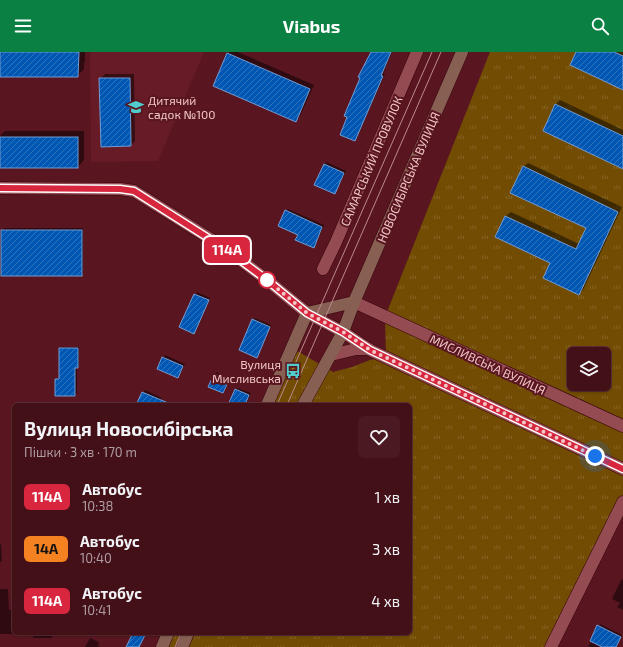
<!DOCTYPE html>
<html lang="uk">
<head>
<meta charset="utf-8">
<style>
  body { margin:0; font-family:"Exo 2",sans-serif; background:#4a1921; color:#f1f3f6; height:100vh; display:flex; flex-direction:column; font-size:15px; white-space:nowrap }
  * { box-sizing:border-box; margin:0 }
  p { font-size:13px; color:#af9da2 }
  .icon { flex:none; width:22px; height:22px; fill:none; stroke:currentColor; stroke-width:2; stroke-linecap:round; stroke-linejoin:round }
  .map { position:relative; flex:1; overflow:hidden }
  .panel { position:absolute; left:12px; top:351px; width:400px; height:232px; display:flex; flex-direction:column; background:#431018; border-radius:6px; box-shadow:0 1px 3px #0004,0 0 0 1px #5b3037 }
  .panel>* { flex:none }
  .badge { padding:0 8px; border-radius:6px; font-size:14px; line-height:26px }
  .controls { position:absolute; left:567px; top:295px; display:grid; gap:8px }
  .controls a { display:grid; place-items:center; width:44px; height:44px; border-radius:6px; background:#431018; box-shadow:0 1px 3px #0004,0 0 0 1px #5b3037; font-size:20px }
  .you { position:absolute; width:20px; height:20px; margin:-10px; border:3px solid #fff; border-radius:50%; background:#1a73e8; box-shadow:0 0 0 6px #1a73e833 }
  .map>.badge { position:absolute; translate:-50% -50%; box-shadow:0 0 0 2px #fff }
  .round { display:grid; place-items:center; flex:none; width:42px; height:42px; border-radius:6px; background:#4a1921 }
  .overview { display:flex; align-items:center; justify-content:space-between; height:68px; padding:0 12px }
  h1 { font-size:19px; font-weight:700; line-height:30px }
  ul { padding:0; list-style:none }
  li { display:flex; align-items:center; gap:12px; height:52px; padding:0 12px }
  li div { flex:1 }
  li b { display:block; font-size:15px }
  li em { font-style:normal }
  li .badge { min-width:44px; font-weight:700; text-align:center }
  header { display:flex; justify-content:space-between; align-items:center; height:52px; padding:0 12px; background:#0b8043; color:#fff; font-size:18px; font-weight:700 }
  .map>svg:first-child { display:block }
  .built { fill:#671b27 }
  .grass { fill:url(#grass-tufts); fill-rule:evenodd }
  .shadow { fill:#0007 }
  .building { fill:url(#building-hatch); stroke:#719cd5 }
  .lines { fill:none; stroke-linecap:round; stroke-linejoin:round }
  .minor-casing { stroke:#35030c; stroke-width:13 }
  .tertiary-casing { stroke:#35030c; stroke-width:13 }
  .secondary-casing { stroke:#35030c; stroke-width:13 }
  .minor { stroke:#944b51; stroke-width:12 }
  .tertiary { stroke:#944b51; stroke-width:12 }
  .secondary { stroke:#876053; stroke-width:12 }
  .tram { stroke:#bd898e; stroke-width:1 }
  .line-casing { stroke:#fff; stroke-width:9 }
  .line { stroke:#d7263d; stroke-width:6 }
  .walk { stroke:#f2c7c8; stroke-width:4; stroke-dasharray:0 7.2 }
  .stop-dot { fill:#fff; stroke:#d7263d; stroke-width:2 }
  .labels { text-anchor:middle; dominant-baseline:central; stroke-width:4; stroke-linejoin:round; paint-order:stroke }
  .poi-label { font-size:12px; fill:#f2c7c8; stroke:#591620; text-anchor:start }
  .street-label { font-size:12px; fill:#f2c7c8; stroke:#591620 }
</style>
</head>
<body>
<header><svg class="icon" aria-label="menu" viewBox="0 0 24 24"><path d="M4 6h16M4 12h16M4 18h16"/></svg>Viabus<svg class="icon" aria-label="search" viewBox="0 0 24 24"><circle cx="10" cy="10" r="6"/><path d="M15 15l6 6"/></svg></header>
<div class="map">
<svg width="623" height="595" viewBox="0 0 623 595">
  <defs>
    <pattern id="grass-tufts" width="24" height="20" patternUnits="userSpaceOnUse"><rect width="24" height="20" fill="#714c02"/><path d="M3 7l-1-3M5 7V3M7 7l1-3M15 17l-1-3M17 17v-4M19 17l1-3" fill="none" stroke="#866425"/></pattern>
    <pattern id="building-hatch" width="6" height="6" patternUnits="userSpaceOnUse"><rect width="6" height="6" fill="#0057b3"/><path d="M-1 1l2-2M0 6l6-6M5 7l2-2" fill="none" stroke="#3275bf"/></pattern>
  </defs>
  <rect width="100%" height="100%" fill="#591620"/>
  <polygon class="built" points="90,0 204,0 158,109 91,110"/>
  <path class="grass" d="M490,0H623V450L551,595H162L168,581H410V353H264L287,293L333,320L352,315L370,308L386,305L385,265ZM574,302H604V332H574Z"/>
  <g class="shadow">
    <polygon points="0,0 85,0 85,10 84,11 84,17 77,24 0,24"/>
    <polygon points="229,0 238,0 314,33 300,64 296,69 228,2"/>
    <polygon points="372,0 392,0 383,22 385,22 355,88"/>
    <polygon points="577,0 623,0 623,37"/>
    <polygon points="105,22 134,22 135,89 131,93 100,27"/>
    <polygon points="560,48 623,78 623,116 544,78 556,52"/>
    <polygon points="5,79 84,79 84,108 78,115 0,115 0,84"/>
    <polygon points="326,110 346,119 335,141 316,133"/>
    <polygon points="528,111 622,155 583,238 579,242 552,210 497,184 506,164 511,160 579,192 587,176 523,115"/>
    <polygon points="288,157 324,173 315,193 286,159"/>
    <polygon points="4,176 83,176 83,221 81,223 2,178"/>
    <polygon points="197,240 210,246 194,280 181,275"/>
    <polygon points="255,266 271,273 257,304 253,268"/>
    <polygon points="62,295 79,295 79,313 77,315 77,341 75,343 56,328 58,326 60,326 60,297"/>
    <polygon points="165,303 185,312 178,325 158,316"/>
    <polygon points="216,320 230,326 223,340 209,334"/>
    <polygon points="237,336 251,341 246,353 229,353"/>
    <polygon points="145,338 162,346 160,349 169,353 137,353"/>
    <polygon points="0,492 1,492 2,509 0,510"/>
    <polygon points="623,527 623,558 617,555 620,551 612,547 621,528"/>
    <polygon points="0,537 8,537 9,558 14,558 14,581 53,581 53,584 51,586 33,586 33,582 0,582"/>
    <polygon points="600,572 622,583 617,595 588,595"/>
    <polygon points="90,586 99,590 98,594 101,595 85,595"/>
  </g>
  <g class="building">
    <polygon points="0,0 79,0 78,25 0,25"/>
    <polygon points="371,0 391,0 381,24 383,24 355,89 340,83 347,65 344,64 360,26 358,25"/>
    <polygon points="576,0 614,0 623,4 623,38 570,13"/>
    <polygon points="227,1 310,37 296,70 213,34"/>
    <polygon points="99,26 130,26 131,94 101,95"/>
    <polygon points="555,52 623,84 623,117 543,79"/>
    <rect x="0" y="85" width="78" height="31"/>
    <polygon points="324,112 344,121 335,142 314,133"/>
    <polygon points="523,114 618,160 579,243 543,226 550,211 495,185 505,164 576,197 586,176 510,141"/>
    <polygon points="285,158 322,175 314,196 295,188 298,183 278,174"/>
    <rect x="1" y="178" width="81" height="46"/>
    <polygon points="194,242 209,248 194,282 179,275"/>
    <polygon points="252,267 270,275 257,306 239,298"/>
    <polygon points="59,296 78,296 78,316 75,316 75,344 55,344 55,327 59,327"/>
    <polygon points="162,305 183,314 178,326 157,317"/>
    <polygon points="214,322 229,328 223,341 208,335"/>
    <polygon points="235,337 249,343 245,353 228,353"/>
    <polygon points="142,340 173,353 136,353"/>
    <polygon points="597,573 621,585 616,595 602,595 590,589"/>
    <polygon points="133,581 146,581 139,595 126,595"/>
  </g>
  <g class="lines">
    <defs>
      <g id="minor">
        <polyline points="323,217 336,190 417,0"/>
        <polyline points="551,595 623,450"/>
      </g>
      <g id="tertiary">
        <polyline points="0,136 120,137 134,139 225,196 267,228 307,261 343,280 370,298 623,417"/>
        <polyline points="354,250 623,374"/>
        <polyline points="331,303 356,297 369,297"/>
      </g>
      <g id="secondary">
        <polyline points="267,353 307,261 354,250"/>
        <polyline points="303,353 343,280 354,250 462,0"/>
        <polyline points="162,595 168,581"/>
        <polyline points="182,595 188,581"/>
      </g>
    </defs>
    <use href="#minor" class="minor-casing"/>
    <use href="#tertiary" class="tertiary-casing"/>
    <use href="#secondary" class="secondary-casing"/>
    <use href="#minor" class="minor"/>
    <use href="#tertiary" class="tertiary"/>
    <use href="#secondary" class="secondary"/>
    <g class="tram">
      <polyline points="277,353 432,0"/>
      <polyline points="287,353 441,0"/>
      <polyline points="175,595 181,581"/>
    </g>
  </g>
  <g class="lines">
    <defs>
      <polyline id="line" points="0,136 120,137 134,139 224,196 267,228 307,261 343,280 370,298 623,417"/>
    </defs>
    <use href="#line" class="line-casing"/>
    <use href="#line" class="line"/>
    <polyline class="walk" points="267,228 307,261 343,280 370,298 595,404"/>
  </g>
  <defs>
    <symbol id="school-bare" viewBox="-9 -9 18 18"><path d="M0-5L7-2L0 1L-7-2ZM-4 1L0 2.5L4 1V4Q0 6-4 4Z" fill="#52cdce" stroke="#591620" stroke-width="2.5" paint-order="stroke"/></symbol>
    <symbol id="bus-bare" viewBox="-9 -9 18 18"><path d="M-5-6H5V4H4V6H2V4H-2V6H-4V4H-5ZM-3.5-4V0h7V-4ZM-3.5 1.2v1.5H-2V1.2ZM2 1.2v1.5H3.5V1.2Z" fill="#52cdce" stroke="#591620" stroke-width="2.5" paint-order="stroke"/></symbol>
  </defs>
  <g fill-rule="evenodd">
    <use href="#school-bare" x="125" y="44" width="22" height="22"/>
    <use href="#bus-bare" x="282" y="308" width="22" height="22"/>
  </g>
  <circle class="stop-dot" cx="267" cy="228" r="8"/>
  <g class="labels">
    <g class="poi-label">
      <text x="148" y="48">Дитячий<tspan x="148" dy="14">садок №100</tspan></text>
      <text x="281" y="312" text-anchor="end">Вулиця<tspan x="281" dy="14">Мисливська</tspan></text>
    </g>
    <g class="street-label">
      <text transform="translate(371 109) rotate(-67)">САМАРСЬКИЙ ПРОВУЛОК</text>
      <text transform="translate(408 125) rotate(-67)">НОВОСИБІРСЬКА ВУЛИЦЯ</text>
      <text transform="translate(488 312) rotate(25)">МИСЛИВСЬКА ВУЛИЦЯ</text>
    </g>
  </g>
</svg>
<div class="controls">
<a><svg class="icon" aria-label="layers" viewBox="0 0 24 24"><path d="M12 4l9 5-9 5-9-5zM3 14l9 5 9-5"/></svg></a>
</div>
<div class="you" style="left:595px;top:404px"></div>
<b class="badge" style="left:227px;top:198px;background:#d7263d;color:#fff">114А</b>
<section class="panel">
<div class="overview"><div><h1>Вулиця Новосибірська</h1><p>Пішки · 3 хв · 170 m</p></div><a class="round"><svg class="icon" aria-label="heart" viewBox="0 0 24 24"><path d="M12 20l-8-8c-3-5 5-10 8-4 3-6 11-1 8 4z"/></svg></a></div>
<ul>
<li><span class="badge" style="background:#d7263d;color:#fff">114А</span><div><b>Автобус</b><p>10:38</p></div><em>1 хв</em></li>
<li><span class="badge" style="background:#f58220;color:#111">14А</span><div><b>Автобус</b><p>10:40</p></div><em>3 хв</em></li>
<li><span class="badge" style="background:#d7263d;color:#fff">114А</span><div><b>Автобус</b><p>10:41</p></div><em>4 хв</em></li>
</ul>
</section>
</div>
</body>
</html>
